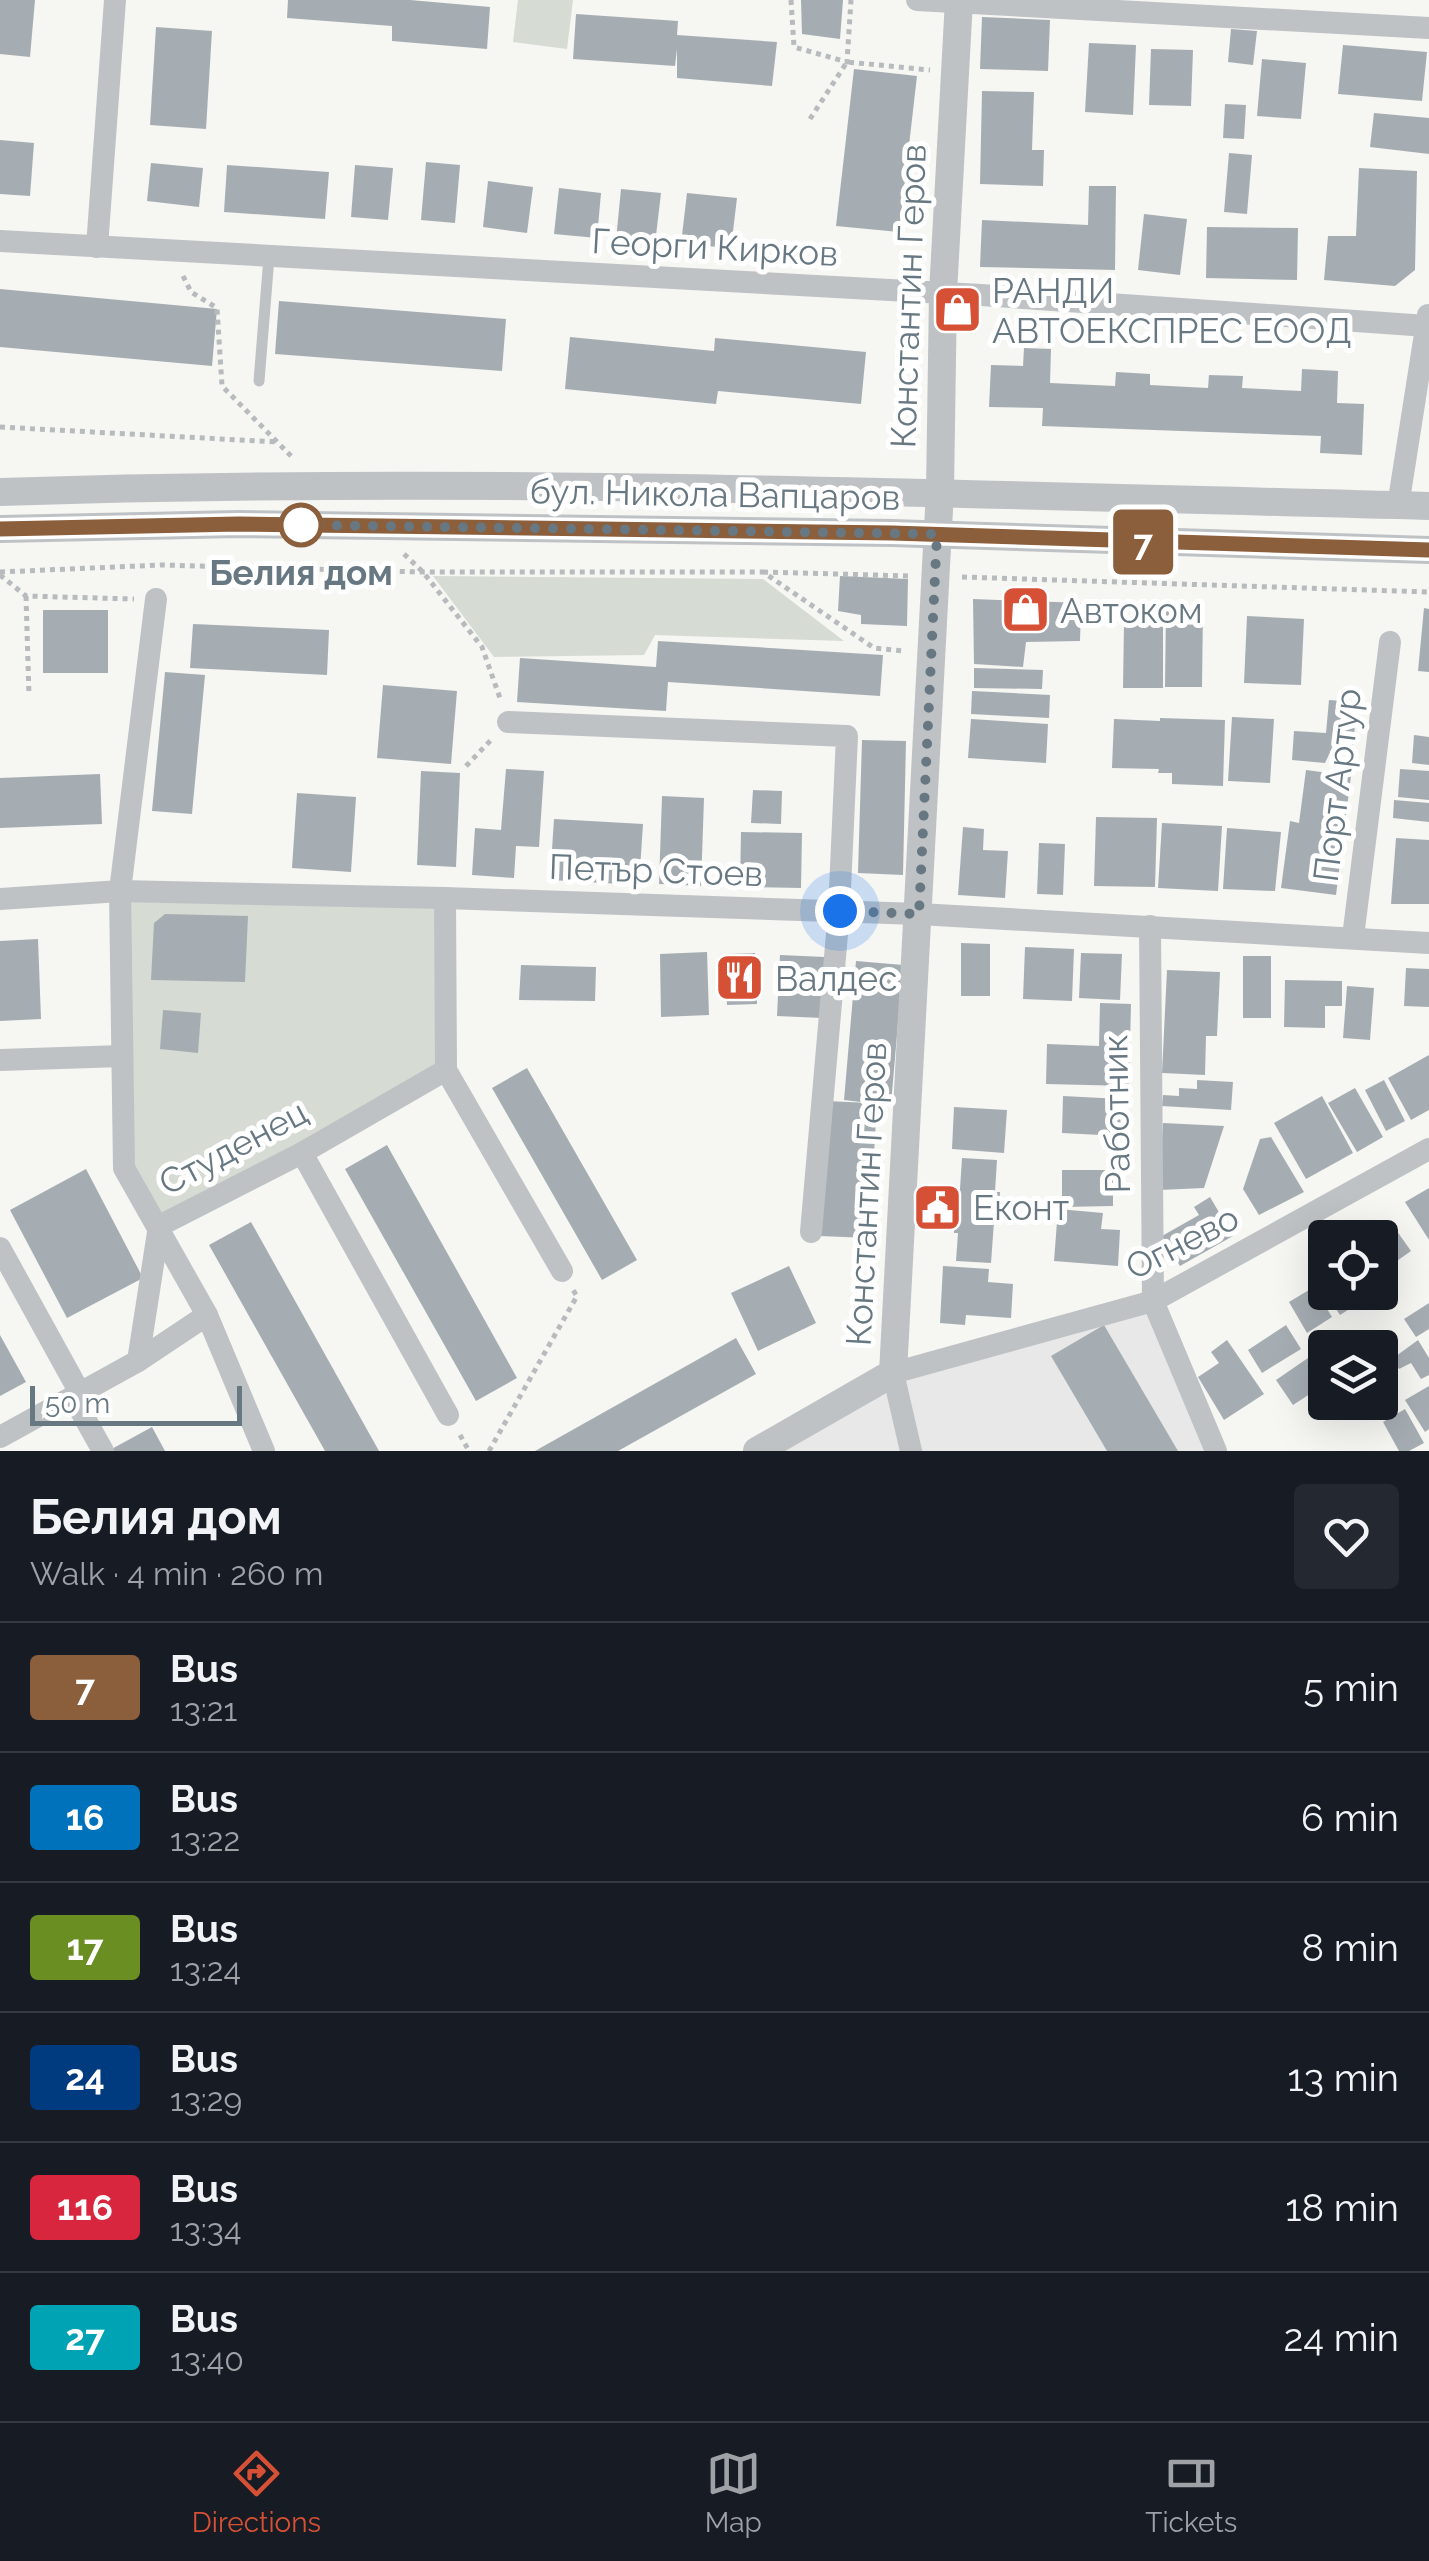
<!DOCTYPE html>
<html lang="en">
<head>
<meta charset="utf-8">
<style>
  body { margin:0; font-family:Raleway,sans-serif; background:#242831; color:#f1f3f6; height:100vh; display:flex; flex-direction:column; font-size:38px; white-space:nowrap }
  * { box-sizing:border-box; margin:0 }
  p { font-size:32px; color:#9ea1a6 }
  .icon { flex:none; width:55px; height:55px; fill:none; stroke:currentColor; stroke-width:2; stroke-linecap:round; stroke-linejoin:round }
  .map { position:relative; height:1451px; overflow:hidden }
  .details { display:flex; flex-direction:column; background:#171b24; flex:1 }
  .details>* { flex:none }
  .badge { padding:0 20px; border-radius:8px; font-size:35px; line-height:65px }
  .tools { position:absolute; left:1308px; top:1220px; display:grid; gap:20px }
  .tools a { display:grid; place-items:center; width:90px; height:90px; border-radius:10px; background:#171b24; box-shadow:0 10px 40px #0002; font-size:50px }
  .scale { position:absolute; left:30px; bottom:25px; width:212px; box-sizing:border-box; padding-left:10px; border:5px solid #687882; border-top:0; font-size:28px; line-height:35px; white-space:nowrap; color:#687882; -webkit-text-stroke:8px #fff; paint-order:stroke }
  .you { position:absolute; width:50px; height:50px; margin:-25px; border:8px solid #fff; border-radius:50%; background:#1a73e8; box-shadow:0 0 0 15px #1a73e833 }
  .map>.badge { position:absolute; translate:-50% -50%; box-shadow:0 0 0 5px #fff }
  .round { display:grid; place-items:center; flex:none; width:105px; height:105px; border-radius:10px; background:#242831 }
  .overview { display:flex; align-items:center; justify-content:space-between; height:170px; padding:0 30px }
  h1 { font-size:48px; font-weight:700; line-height:75px }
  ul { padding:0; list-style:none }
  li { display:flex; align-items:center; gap:30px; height:130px; padding:0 30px; border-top:2px solid #363941 }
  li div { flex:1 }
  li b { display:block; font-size:38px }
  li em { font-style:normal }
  li .badge { min-width:110px; font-weight:700; text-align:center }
  .dock { display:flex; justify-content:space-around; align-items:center; height:140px; border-top:2px solid #363941; background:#171b24; font-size:28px; color:#9ea1a6 }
  .dock a { display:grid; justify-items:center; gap:5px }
  .dock .active { color:#d55035 }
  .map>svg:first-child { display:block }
  .built { fill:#e7e8e7 }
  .green { fill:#d6dbd3 }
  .building { fill:#a6adb2 }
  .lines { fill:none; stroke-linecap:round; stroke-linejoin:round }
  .path { stroke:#b8bbbd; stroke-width:5; stroke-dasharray:5 5; stroke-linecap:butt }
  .service { stroke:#bec2c5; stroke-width:11 }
  .minor { stroke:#bec2c5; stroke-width:22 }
  .tertiary { stroke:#bec2c5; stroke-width:28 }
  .line-casing { stroke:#fff; stroke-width:22 }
  .line { stroke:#8b5e3c; stroke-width:15 }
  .walk { stroke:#687882; stroke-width:10; stroke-dasharray:0 18 }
  .stop-dot { fill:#fff; stroke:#8b5e3c; stroke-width:5 }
  .labels { text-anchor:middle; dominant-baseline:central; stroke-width:10; stroke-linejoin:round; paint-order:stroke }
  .street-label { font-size:35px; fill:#687882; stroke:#fff }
  .poi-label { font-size:35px; fill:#687882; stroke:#fff; text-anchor:start }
  .stop-label { font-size:35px; font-weight:bold; fill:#687882; stroke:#fff }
</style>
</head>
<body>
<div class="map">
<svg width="1429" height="1451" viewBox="0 0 1429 1451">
  <rect width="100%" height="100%" fill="#f6f6f3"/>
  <polygon class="built" points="1153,1301 1216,1451 761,1451 893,1373"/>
  <g class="green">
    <polygon points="518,0 573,0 567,49 513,42"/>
    <polygon points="433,576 763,579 844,641 655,635 644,655 494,657"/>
    <polygon points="120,891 445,898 446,1070 159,1226 124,1168"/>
  </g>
  <g class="building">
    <polygon points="0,0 35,0 30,57 0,54"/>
    <polygon points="288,0 410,0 490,7 487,49 392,41 392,26 287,18"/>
    <polygon points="801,0 843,0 840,39 802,34"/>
    <polygon points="576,14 678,21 677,35 777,42 772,86 677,78 677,49 675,66 573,59"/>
    <polygon points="982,17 1050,20 1048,71 980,69"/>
    <polygon points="156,27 212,31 206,129 150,125"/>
    <polygon points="1231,29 1257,31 1253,65 1228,62"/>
    <polygon points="1089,43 1136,45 1133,115 1085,112"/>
    <polygon points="1343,45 1427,52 1422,101 1338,94"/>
    <polygon points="1151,49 1193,50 1191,106 1149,105"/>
    <polygon points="1262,59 1306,63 1301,119 1257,116"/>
    <polygon points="854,69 917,76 899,232 836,226"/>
    <polygon points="982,91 1034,92 1032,150 1044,150 1043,186 980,184"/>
    <polygon points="1225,104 1246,105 1244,139 1223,138"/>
    <polygon points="1374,113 1429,118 1429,154 1370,147"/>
    <polygon points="0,140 34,143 30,196 0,194"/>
    <polygon points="1229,153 1252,155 1247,214 1224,212"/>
    <polygon points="426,162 460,165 455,223 421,220"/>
    <polygon points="151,163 203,168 199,207 147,201"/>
    <polygon points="227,165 329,172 325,219 224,212"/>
    <polygon points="355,165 393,168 388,220 351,217"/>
    <polygon points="1359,168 1417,171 1415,270 1395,286 1324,280 1328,236 1356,236"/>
    <polygon points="488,181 533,187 527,233 483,227"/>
    <polygon points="1089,186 1116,186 1115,270 980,267 982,220 1088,225"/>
    <polygon points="559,188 601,193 597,238 554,234"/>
    <polygon points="621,189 661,193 655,244 616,240"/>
    <polygon points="687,193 737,198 731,248 681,244"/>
    <polygon points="1144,214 1187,219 1180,275 1138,270"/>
    <polygon points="1207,227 1298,228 1297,280 1206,278"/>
    <polygon points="0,289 217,309 212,366 0,347"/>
    <polygon points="279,301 506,319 502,371 275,354"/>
    <polygon points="570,337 714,351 715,338 866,352 861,404 718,391 716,404 565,389"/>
    <polygon points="1024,348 1051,349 1050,383 1115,386 1116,372 1150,374 1150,385 1208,388 1209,375 1243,376 1242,388 1301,391 1302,369 1338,371 1337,403 1364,404 1362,455 1320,453 1321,436 1042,426 1043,408 989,407 991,365 1023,366"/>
    <polygon points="840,576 908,579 907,626 861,624 861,615 838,611"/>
    <polygon points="973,599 1081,603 1080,641 1026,642 1023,667 974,664"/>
    <polygon points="1166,608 1203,608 1202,687 1165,687"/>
    <polygon points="1424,608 1429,609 1429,672 1418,671"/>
    <rect x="43" y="610" width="65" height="63"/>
    <polygon points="1247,616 1304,619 1301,685 1244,683"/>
    <polygon points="1124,623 1163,623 1163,688 1123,688"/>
    <polygon points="193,624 329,630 327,675 190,668"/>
    <polygon points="658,641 883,655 880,696 668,682 666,711 517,702 520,658 656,667"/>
    <polygon points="974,668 1043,670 1042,689 974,688"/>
    <polygon points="165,672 205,675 192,814 152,811"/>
    <polygon points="383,685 457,691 451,764 377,758"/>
    <polygon points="972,691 1050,695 1049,718 971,714"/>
    <polygon points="1329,700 1357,702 1353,747 1333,746 1325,763 1292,760 1294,731 1326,733"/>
    <polygon points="1232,717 1274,719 1270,783 1228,781"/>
    <polygon points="1160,718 1225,720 1223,786 1172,784 1172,773 1158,773 1159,769 1112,768 1114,719 1160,721"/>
    <polygon points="971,719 1048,724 1046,763 968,758"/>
    <polygon points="1414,735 1429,737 1429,765 1412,763"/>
    <polygon points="862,740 906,741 903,875 858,873"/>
    <polygon points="506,769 544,771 539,847 516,846 514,878 472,875 475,828 501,830"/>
    <polygon points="1400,769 1429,771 1429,800 1398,797"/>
    <polygon points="1306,770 1351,776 1336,895 1281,888 1290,821 1299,823"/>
    <polygon points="421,771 460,773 456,867 417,865"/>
    <polygon points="100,774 102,824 0,828 0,778"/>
    <polygon points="753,790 782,791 781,824 751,823"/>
    <polygon points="297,793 356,797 351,872 292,868"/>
    <polygon points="662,796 704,798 701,886 659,884"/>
    <polygon points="1394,800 1429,803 1429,822 1393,818"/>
    <polygon points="1096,817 1157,818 1155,887 1094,886"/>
    <polygon points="554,819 643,824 639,885 550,880"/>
    <polygon points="1162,823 1222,826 1218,891 1158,888"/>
    <polygon points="963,827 984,829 983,850 1008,851 1005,898 958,895"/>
    <polygon points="1227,828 1281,832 1275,891 1223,889"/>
    <polygon points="741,832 802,833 801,888 740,887"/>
    <polygon points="1396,838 1429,840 1429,904 1391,904"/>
    <polygon points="1039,843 1065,844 1063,895 1037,894"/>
    <polygon points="165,914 248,916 245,982 151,980 154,923"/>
    <polygon points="38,939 41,1019 0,1021 0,941"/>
    <polygon points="961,943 990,944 990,996 961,996"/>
    <polygon points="1025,947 1074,949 1072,1001 1023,999"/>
    <polygon points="707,952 709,1015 661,1017 660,954"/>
    <polygon points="755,953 757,1004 727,1005 725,954"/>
    <polygon points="1081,953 1122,954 1120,1000 1079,998"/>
    <polygon points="780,955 825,957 822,1018 777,1016"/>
    <rect x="1243" y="956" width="28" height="62"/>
    <polygon points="856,961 903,965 891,1104 877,1103 869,1238 819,1236 827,1101 869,1103 844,1100"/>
    <polygon points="521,965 596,967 595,1001 519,1000"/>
    <polygon points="1406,968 1429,969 1429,1007 1404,1006"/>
    <polygon points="1167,970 1220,972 1217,1036 1206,1036 1205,1075 1162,1073"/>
    <polygon points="1285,980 1342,981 1342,1006 1325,1006 1325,1028 1284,1027"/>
    <polygon points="1347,986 1374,988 1370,1040 1343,1038"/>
    <polygon points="1100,1003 1131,1004 1129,1086 1046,1084 1047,1044 1099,1046"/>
    <polygon points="163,1010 201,1013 198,1053 160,1049"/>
    <polygon points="1429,1055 1429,1110 1411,1120 1388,1078"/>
    <polygon points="527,1068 637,1260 602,1280 492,1088"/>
    <polygon points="1197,1080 1233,1082 1231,1110 1162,1106 1163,1095 1179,1096 1179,1088 1197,1089"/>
    <polygon points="1384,1080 1405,1121 1386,1131 1365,1090"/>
    <polygon points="1355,1088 1383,1137 1357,1152 1328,1103"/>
    <polygon points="1063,1096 1121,1099 1120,1136 1062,1133"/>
    <polygon points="1322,1096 1353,1153 1306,1179 1274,1123"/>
    <polygon points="954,1107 1007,1110 1004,1153 952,1149"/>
    <polygon points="1163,1123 1224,1126 1204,1188 1159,1190"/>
    <polygon points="1271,1137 1304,1192 1259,1215 1243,1189 1260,1139"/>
    <polygon points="387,1145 517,1378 476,1401 345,1169"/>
    <polygon points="962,1158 997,1160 995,1192 1000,1192 999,1209 995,1208 991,1263 956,1261 958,1233 954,1233 953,1212 957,1190 960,1189"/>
    <polygon points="86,1169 143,1278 67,1318 10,1210"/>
    <polygon points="1062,1170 1113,1170 1113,1206 1062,1207"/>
    <polygon points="1429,1188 1429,1240 1405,1202"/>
    <polygon points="1210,1197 1233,1236 1180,1266 1162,1236 1199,1215 1194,1207"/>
    <polygon points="1058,1209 1103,1213 1101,1229 1120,1230 1118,1266 1054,1261"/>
    <polygon points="251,1222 379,1451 325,1451 209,1245"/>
    <polygon points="1394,1227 1411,1251 1394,1263 1380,1244 1380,1237"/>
    <polygon points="789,1266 816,1323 758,1351 731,1293"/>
    <polygon points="943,1266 989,1269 988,1282 1013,1284 1011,1318 966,1315 965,1325 940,1323"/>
    <polygon points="1314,1287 1332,1317 1307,1333 1289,1302"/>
    <polygon points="1325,1292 1376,1292 1340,1315"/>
    <polygon points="1429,1303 1429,1329 1416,1337 1404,1319"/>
    <polygon points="1104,1325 1178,1451 1107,1451 1051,1356"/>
    <polygon points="1286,1325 1301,1349 1262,1373 1248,1350"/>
    <polygon points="0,1335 26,1382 0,1396"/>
    <polygon points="736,1338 756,1374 618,1451 535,1451"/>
    <polygon points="1227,1340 1264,1394 1224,1420 1198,1377 1219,1363 1211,1352"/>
    <polygon points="1418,1340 1429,1358 1429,1375 1421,1379 1411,1363 1399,1369 1392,1359"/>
    <polygon points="1308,1358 1325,1384 1293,1405 1276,1380"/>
    <polygon points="1429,1386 1429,1429 1425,1432 1405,1400"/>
    <polygon points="1405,1409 1424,1443 1409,1451 1399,1451 1383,1422"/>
    <polygon points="152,1427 165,1451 108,1451"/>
  </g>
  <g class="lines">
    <g class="path">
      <polyline points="791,0 794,47 847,62 851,0"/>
      <polyline points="810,119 847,62 930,70"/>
      <polyline points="183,276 191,292 217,308 222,386 293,458"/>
      <polyline points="0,427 277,442"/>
      <polyline points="404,554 423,572 482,647 501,701"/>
      <polyline points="0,572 161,565 423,572 763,572 874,648 903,651"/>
      <polyline points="763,572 911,576"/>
      <polyline points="0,575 26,596 134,599"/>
      <polyline points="962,577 1429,592"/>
      <polyline points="26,596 29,696"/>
      <polyline points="466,766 492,739"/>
      <polyline points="460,1435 469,1451"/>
      <polyline points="489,1451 577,1296 573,1290"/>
    </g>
    <polyline class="service" points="259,381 269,257"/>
    <g class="minor">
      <polyline points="917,0 1429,28"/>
      <polyline points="0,241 981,295 1427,326"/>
      <polyline points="97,247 115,0"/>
      <polyline points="1398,506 1428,315"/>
      <polyline points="156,599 120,891 124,1168 207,1315 264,1451"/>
      <polyline points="508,722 847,736 839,911 811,1232"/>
      <polyline points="0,899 120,891 445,898 919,914 1429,943"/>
      <polyline points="1150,926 1153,1301 1216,1451"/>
      <polyline points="1353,937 1390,642"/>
      <polyline points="0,1060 122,1056"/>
      <polyline points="446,1070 562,1271"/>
      <polyline points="302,1153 448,1415"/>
      <polyline points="0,1248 80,1393"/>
      <polyline points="138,1361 207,1315"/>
      <polyline points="73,1397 103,1451"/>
      <polyline points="0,1437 138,1361 159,1226 302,1153 446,1070 445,898"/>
      <polyline points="911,1451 893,1373 1153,1301 1429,1149"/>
    </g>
    <g class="tertiary">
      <path d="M0,492C477,476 952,494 1429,506"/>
      <polyline points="0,529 239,524 891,533 1429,550"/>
      <polyline points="757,1451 893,1373 940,491 943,293 959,0"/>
    </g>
  </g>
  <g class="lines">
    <defs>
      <polyline id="line" points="0,529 239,524 892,533 1429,550"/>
    </defs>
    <use href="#line" class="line-casing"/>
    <use href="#line" class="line"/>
    <polyline class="walk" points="301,525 937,534 919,914 840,911"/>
  </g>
  <defs>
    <symbol id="shop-square" viewBox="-11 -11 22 22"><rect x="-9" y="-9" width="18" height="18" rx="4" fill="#d55035" stroke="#fff"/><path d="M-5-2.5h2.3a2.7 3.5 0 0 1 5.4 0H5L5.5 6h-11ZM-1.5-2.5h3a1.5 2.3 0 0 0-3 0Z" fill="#fff"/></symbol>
    <symbol id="restaurant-square" viewBox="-11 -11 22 22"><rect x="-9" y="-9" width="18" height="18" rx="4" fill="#d55035" stroke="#fff"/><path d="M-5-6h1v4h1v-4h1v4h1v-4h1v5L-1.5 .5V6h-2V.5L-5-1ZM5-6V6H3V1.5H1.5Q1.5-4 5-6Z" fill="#fff"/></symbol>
    <symbol id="civic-square" viewBox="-11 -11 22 22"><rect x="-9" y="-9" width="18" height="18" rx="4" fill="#d55035" stroke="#fff"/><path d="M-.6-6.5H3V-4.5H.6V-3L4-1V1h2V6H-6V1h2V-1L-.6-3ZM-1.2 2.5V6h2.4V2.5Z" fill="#fff"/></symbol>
  </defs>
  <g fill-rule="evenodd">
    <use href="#shop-square" x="930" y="282" width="55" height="55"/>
    <use href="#shop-square" x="998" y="582" width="55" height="55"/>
    <use href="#restaurant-square" x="712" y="950" width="55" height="55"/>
    <use href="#civic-square" x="910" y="1180" width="55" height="55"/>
  </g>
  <circle class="stop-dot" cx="301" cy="525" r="20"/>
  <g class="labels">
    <g class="street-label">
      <text transform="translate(715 247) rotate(3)">Георги Кирков</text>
      <text transform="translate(908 296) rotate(-88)">Константин Геров</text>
      <text transform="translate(715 494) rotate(1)">бул. Никола Вапцаров</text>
      <text transform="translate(1337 785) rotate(-83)">Порт Артур</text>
      <text transform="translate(656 870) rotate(2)">Петър Стоев</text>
      <text transform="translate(1116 1114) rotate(-91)">Работник</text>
      <text transform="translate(233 1147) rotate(-28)">Студенец</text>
      <text transform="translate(866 1194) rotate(-87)">Константин Геров</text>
      <text transform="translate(1182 1242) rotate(-27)">Огнево</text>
    </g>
    <g class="poi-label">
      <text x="992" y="290">РАНДИ<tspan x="992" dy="40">АВТОЕКСПРЕС ЕООД</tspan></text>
      <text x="1060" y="610">Автоком</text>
      <text x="775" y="978">Валдес</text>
      <text x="973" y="1207">Еконт</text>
    </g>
    <g class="stop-label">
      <text x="301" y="572">Белия дом</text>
    </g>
  </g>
</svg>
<div class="tools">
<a><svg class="icon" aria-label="locate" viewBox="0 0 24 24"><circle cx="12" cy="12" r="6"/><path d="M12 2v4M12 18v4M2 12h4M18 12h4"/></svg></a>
<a><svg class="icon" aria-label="layers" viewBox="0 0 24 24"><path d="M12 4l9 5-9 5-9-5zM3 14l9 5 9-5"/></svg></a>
</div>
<div class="scale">50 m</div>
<div class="you" style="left:840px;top:911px"></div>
<b class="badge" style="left:1143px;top:542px;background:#8b5e3c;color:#fff">7</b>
</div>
<section class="details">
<div class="overview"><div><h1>Белия дом</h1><p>Walk · 4 min · 260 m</p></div><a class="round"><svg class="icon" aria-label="heart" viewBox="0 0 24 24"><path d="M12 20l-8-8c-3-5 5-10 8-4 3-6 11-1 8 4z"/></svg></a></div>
<ul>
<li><span class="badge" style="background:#8b5e3c;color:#fff">7</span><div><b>Bus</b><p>13:21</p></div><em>5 min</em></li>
<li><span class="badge" style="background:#0072bc;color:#fff">16</span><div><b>Bus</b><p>13:22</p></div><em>6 min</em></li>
<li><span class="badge" style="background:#6b8e23;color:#fff">17</span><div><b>Bus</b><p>13:24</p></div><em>8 min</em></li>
<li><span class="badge" style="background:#003b80;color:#fff">24</span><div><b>Bus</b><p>13:29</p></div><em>13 min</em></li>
<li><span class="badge" style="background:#d7263d;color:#fff">116</span><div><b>Bus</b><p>13:34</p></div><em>18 min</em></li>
<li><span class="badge" style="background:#00a3b4;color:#fff">27</span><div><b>Bus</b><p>13:40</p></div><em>24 min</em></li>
</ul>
</section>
<nav class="dock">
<a class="active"><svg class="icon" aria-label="directions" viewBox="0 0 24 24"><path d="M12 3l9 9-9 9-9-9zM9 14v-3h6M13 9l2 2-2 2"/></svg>Directions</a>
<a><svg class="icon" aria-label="map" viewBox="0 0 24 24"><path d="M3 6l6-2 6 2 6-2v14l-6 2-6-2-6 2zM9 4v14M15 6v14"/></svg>Map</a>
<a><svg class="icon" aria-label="tickets" viewBox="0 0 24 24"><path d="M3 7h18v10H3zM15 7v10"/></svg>Tickets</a>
</nav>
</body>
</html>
